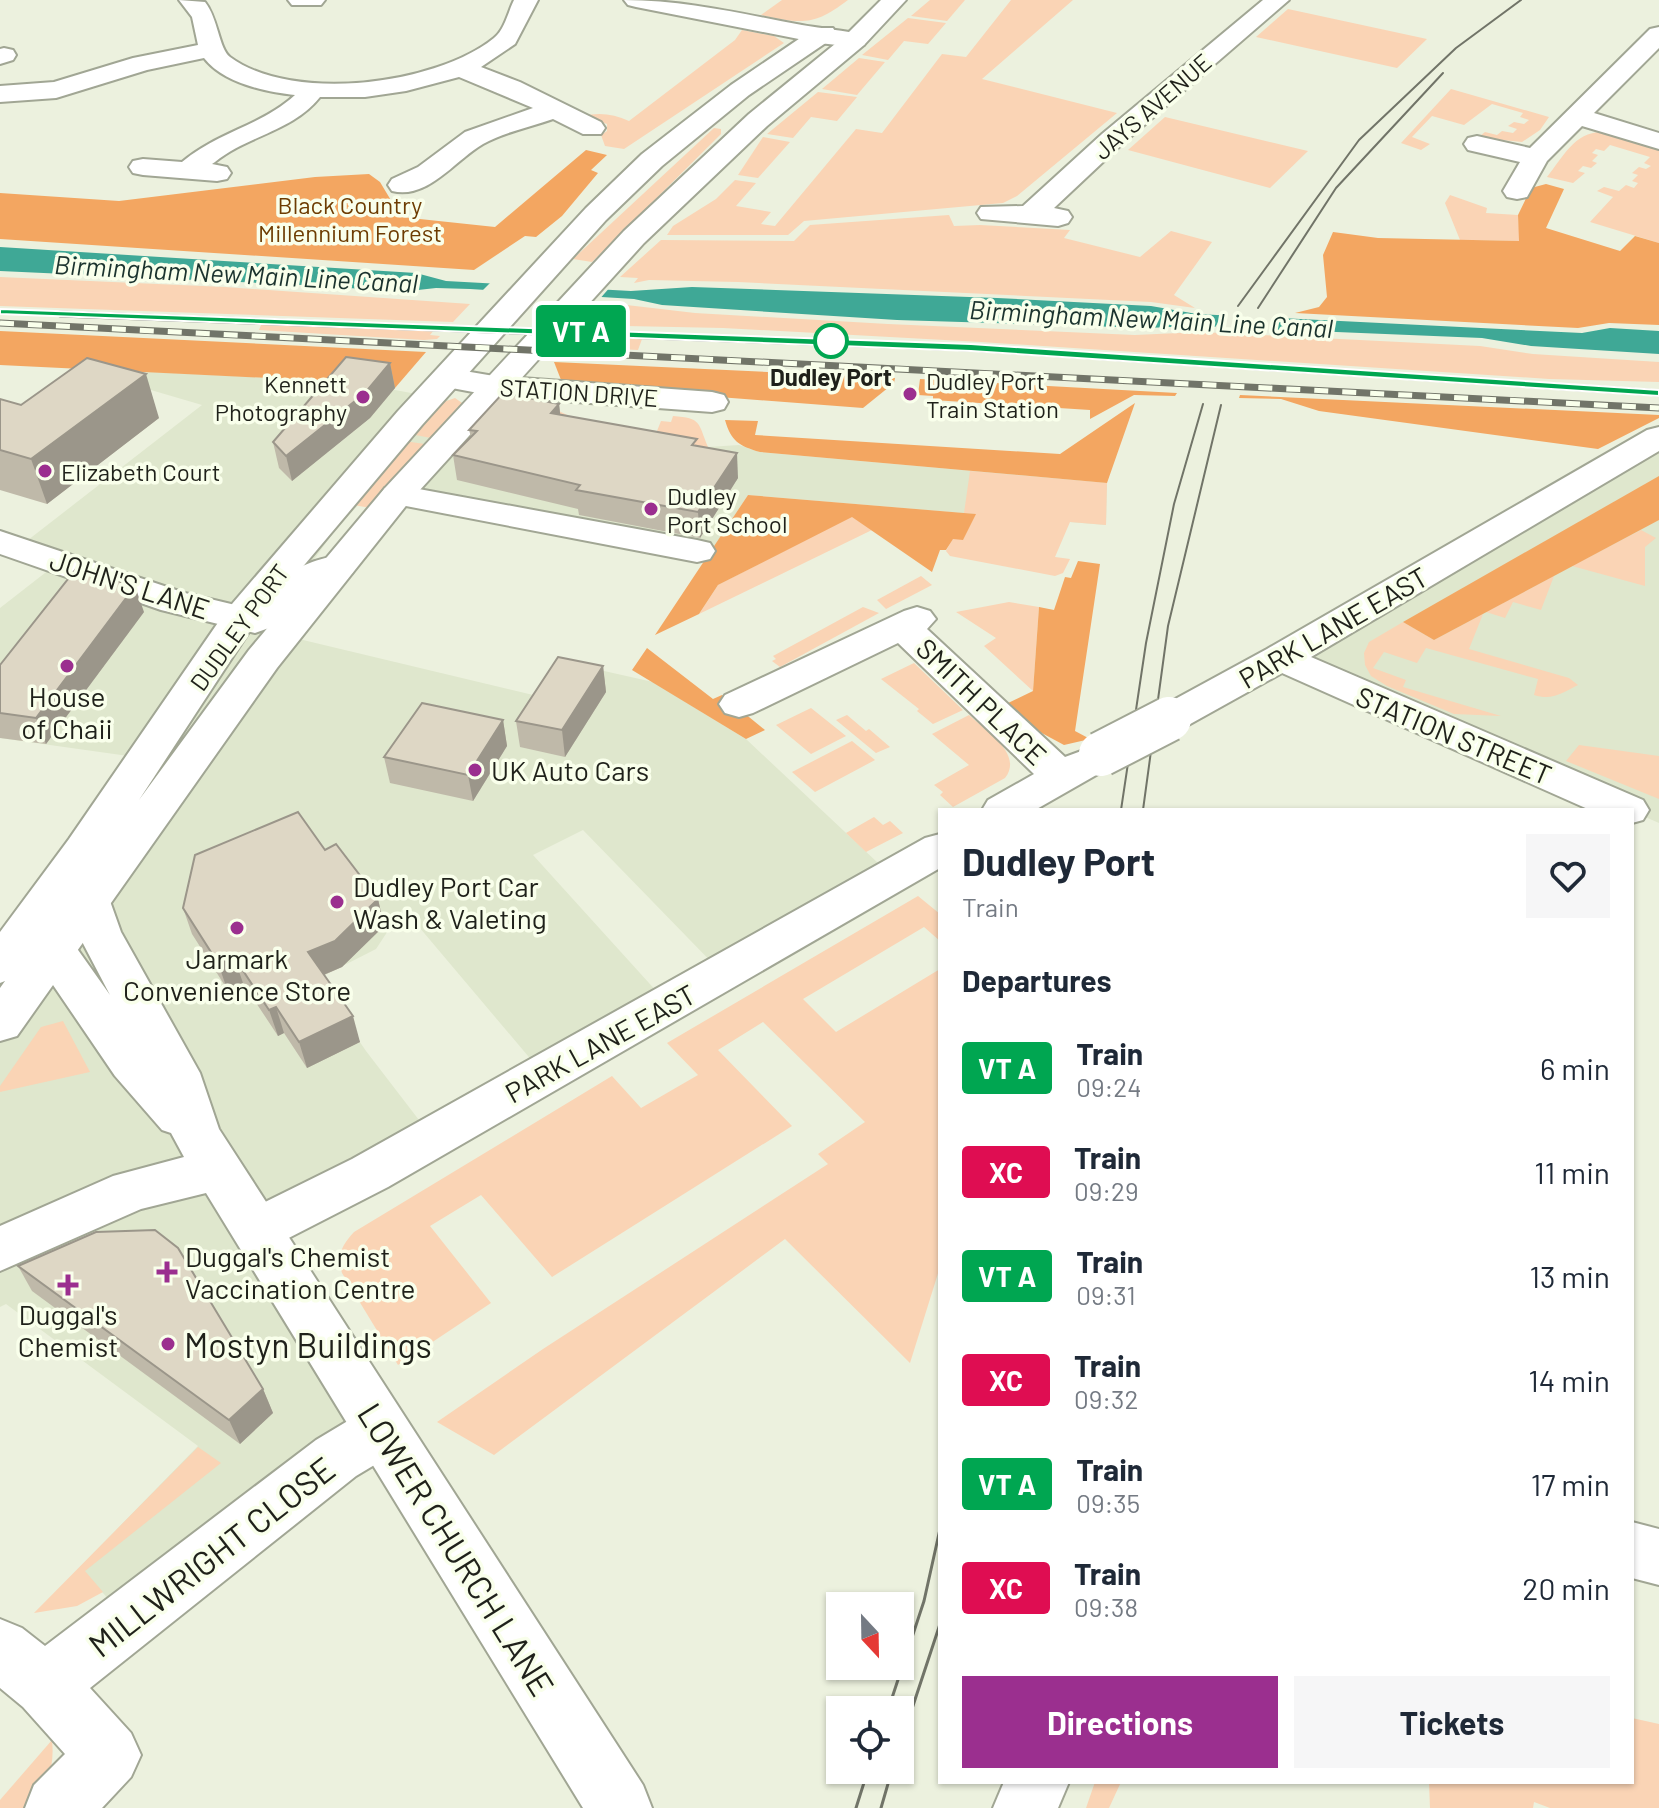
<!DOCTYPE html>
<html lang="en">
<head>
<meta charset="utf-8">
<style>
  body { margin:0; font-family:Barlow,sans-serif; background:#f6f6f7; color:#1f2937; height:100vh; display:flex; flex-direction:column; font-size:30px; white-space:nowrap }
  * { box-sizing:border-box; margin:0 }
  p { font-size:26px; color:#747a83 }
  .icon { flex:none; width:44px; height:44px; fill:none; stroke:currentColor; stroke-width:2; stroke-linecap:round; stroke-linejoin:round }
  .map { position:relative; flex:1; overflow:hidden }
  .drawer { position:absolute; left:938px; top:808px; width:696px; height:976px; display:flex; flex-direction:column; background:#fff; border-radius:0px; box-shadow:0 2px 6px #0004 }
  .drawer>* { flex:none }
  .badge { padding:0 16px; border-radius:6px; font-size:28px; line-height:52px }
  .needle { width:52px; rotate:158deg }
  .buttons { position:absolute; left:826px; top:1592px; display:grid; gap:16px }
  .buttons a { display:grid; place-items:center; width:88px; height:88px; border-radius:0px; background:#fff; box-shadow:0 2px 6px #0004; font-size:40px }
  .map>.badge { position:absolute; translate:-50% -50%; box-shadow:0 0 0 4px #fff }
  h2 { padding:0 24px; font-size:30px; line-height:72px }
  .round { display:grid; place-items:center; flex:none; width:84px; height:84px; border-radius:0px; background:#f6f6f7 }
  .headline { display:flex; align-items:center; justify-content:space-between; height:136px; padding:0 24px }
  h1 { font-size:38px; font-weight:700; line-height:60px }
  .primary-button { display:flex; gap:16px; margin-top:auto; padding:16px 24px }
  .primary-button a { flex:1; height:92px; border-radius:0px; background:#9b2f8f; color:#fff; font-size:32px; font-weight:700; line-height:92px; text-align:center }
  .primary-button a+a { background:#f6f6f7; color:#1f2937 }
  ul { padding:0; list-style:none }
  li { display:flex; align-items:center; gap:24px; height:104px; padding:0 24px }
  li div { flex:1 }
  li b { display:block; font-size:30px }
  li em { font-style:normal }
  li .badge { min-width:88px; font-weight:700; text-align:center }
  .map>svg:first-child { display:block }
  .built { fill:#dfe7cd }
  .green { fill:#fad4b5 }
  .forest { fill:#f3a661 }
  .water { fill:#3fa896 }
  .pier { fill:#ecf1de }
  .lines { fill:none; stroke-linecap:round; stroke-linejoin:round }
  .minor-casing { stroke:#a1a694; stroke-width:4 }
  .major-casing { stroke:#a1a694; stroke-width:4 }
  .highway-casing { stroke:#a1a694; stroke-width:4 }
  .minor { fill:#fff; fill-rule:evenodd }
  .major { fill:#fff; fill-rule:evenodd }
  .highway { fill:#fff; fill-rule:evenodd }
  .tram-far1 { stroke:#717468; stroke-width:2 }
  .tram { stroke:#717468; stroke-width:3 }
  .rail-casing { stroke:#717468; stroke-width:7 }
  .rail { stroke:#f9ffeb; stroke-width:5; stroke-dasharray:14; stroke-linecap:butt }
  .minor-bridge-casing { stroke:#a1a694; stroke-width:48; stroke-linecap:butt }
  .minor-bridge { stroke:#fff; stroke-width:44 }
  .wall { fill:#bfb9a9 }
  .shaded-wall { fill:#9b968a }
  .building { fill:#ded7c5; stroke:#9b968a; stroke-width:2 }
  .line { fill:#00a651; stroke:#fff; stroke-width:2 }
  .stop-dot { fill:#fff; stroke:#00a651; stroke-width:4 }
  .poi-dot { fill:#9b2f8f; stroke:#f9ffeb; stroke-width:3 }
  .labels { text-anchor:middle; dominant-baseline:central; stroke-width:7; stroke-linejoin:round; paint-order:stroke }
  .far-street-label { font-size:24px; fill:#1f211a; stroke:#f9ffeb }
  .far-park-label { font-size:24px; fill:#6d3c02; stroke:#f9ffeb }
  .far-stop-label { font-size:24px; font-weight:bold; fill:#1f211a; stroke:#f9ffeb }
  .far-poi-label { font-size:24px; fill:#1f211a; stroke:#f9ffeb; text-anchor:start }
  .far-water-label { font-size:26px; font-style:italic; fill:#1b332e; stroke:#f9ffeb }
  .street-label { font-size:28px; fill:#1f211a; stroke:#f9ffeb }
  .poi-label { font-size:28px; fill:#1f211a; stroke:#f9ffeb }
  .near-poi-label { font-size:34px; fill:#1f211a; stroke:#f9ffeb; text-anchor:start }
  .near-street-label { font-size:34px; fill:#1f211a; stroke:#f9ffeb }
</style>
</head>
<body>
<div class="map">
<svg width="1659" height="1808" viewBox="0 0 1659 1808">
  <rect width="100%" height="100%" fill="#ecf1de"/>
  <g class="built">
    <polygon points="76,368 351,382 708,447 739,445 760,452 1107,483 1106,525 748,495 715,546 376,485 333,533 295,586 257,629 550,699 573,664 653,682 746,739 894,878 723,974 583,830 533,855 668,1004 544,1075 403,908 376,949 317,979 366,1051 432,1137 258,1229 366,1405 126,1619 80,1567 198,1446 6,1304 0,1307 0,996 164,761 0,738 0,608 59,562 19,547 202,405"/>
    <polygon points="1659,437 1659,823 1281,658"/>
  </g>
  <g class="green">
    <path d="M782,0H848C814,26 802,24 761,15Z"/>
    <polygon points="930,0 965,0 947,21 911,16"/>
    <polygon points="1011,0 1073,0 982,79 1117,113 1017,196 1003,203 804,221 788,235 667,235 673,226 716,199 735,180 756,183 736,206 771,212 761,224 775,226 856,129 882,133 942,54 966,57"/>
    <polygon points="1288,9 1427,39 1397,68 1256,37"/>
    <polygon points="908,18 946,23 928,44 904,41 888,60 862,55"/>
    <path d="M742,30L774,36L784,43L624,149L605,146L601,135L607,131V124L583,116C599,112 614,114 629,121L735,40Z"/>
    <polygon points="859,58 885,62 857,95 822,89"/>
    <polygon points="1451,89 1549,117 1540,130 1522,142 1483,138 1475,140 1485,132 1497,135 1502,131 1513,133 1517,129 1508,126 1514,122 1524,124 1529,120 1520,117 1523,113 1492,104 1464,125 1432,116 1412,137 1430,144 1421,150 1401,143"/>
    <polygon points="818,92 857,97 837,121 811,117 793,138 767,134"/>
    <polygon points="1165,117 1308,151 1270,188 1128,150"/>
    <polygon points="714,128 721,129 721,134 592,262 573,259"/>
    <path d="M1603,132L1659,148V243L1590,222L1613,197L1597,191L1604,187L1619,191L1626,185L1634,188L1638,183L1632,181L1638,175L1632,173L1639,167L1646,169L1651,166L1644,163L1650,157L1610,145L1604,151L1596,149L1592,153L1598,155L1592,161L1597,163L1591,168L1583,166L1578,171L1585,173L1573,183L1547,177C1563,157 1575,131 1603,132Z"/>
    <polygon points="763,137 790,142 758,178 738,175"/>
    <polygon points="1450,195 1487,208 1486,213 1518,215 1520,241 1460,240 1445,203"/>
    <polygon points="949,215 954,226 980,225 1070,230 1064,238 1140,257 1171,231 1212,242 1174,295 1195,308 1151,302 738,282 649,280 634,283 638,278 620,277 661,240 794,241 810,225"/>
    <polygon points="0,277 225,287 470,304 453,322 0,306"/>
    <polygon points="618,304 695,313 888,324 1135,335 1201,332 1480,346 1533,354 1659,362 1659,382 1549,379 981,342 723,328 577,325 590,310 612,312"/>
    <polygon points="261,325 434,330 430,335 440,336 437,339 424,340 259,330"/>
    <polygon points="568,335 642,339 638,350 559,346"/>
    <polygon points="455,398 462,403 431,438 410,434 441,403"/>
    <path d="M551,407L567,415L564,424L657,431L661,421L671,422L673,416C702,418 698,423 708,447L698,464L633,453L603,495L595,493L638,442L511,413L529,408Z"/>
    <polygon points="404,441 425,444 371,508 347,504"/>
    <polygon points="970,471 1107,483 1106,525 1070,522 1055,557 1070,559 1063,573 1055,576 950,556 946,551 953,538 975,514 964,513"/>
    <polygon points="852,516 872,530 699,614 718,585"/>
    <polygon points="1641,530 1656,538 1645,547 1645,586 1572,566"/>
    <polygon points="921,576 932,585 886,609 877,600"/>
    <polygon points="1554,576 1541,610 1513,602 1505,618 1486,612"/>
    <polygon points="1009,602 1039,607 1033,691 984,646 996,638 956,612"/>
    <polygon points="863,607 879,613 780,667 772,661 776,659 773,656"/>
    <path d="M1483,614L1469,649L1569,678L1578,685C1562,693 1552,701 1534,695L1538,679L1426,648L1417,663L1384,652L1373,668L1406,680L1403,687L1501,716L1454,714L1387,686L1371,676L1365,665L1364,653L1369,642L1403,622L1434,640Z"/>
    <polygon points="914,663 963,710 933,724 917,711 919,709 881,679"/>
    <polygon points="811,708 846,736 811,754 776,725"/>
    <polygon points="847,715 866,731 869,729 890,747 876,753 836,720"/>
    <path d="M969,715C985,730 1024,754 1005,778L953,807L940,795L943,792L934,785L969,765L932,734Z"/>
    <polygon points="852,741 875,760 815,792 792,772"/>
    <polygon points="1579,745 1659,756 1659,799 1566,761"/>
    <polygon points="874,817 883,825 890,821 903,833 866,852 846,833"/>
    <path d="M918,896L940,914V941L924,927L803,999L836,1032L940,969V1267L910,1363L785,1239L494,1455L437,1422L543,1349L828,1164L818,1154L865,1122L763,1022L718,1050L792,1126L552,1277L481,1195L430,1226L491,1303L398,1365L342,1273C337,1254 342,1245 354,1232L612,1076L641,1108L698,1075L667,1043Z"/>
    <polygon points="63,1021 90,1072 0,1092 0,1086 41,1027"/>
    <polygon points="198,1447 221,1463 85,1571 103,1592 77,1606 34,1613"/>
    <polygon points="1632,1718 1659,1724 1659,1808 1550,1808 1534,1802 1533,1808 1430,1808 1429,1782 1632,1782"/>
    <path d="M52,1740C55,1768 47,1787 29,1808H0V1800Z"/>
    <polygon points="1095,1782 1121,1782 1109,1808 1086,1808"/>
  </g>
  <g class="forest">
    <polygon points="586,150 607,155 591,170 598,173 562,216 536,237 525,236 474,270 0,239 0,193 119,201 315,177 369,174 380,182 401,217 495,227"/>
    <polygon points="1546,184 1564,189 1546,228 1620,251 1635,236 1659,243 1659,325 1609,323 1578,328 1295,313 1319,307 1327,297 1323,255 1333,232 1378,238 1519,241 1518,215 1531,188"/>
    <polygon points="0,331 426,352 395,388 351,382 0,365"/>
    <polygon points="554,362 895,378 894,383 863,408 563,385"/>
    <polygon points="920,379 1177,393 1175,396 1134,395 1090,419 1090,410 933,400 933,396 918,395"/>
    <polygon points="1240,395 1659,415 1659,418 1598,449 1319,411 1281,399 1239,398"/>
    <path d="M1135,403L1107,483L760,452C739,446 731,441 725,420L758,421L755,435L1060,454Z"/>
    <polygon points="1659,476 1659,520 1434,640 1403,622"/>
    <polygon points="748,495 976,514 963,540 953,539 946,550 940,550 932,572 852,517 718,585 699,614 655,635"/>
    <polygon points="1078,561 1100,564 1075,731 1090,739 1064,745 1038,731 1004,705 1033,691 1039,607 1054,610 1065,577 1071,578"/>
    <polygon points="647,648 713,699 722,695 765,730 746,739 632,670"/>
  </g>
  <polygon class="water" points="0,247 416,273 446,281 631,291 692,287 997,298 1151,306 1197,314 1582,333 1610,328 1659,331 1659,354 1531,346 1482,338 1193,326 1147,328 897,320 662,305 634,299 470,289 436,288 400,292 324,286 0,271"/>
  <g class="pier">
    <polygon points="494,279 611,286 598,301 479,294"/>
    <polygon points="1224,312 1278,314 1269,333 1213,331"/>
  </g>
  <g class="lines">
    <defs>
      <g id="minor">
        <path d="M179,0L205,2C218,18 219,49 230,57C292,103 436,85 494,38C505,29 508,12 514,0H538L515,44L481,67L520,82L601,122L605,128L601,134H583L553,119C531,127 504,132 483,144C455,160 428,200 392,191L388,185L392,179L418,167L465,132L533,108L459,77L406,91L365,97H320C292,132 248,135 215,162L212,164L227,167L231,173L227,179L217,181L143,175L133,173L129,167L133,161L143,159L182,162C219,131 261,126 295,95C266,92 223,83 204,58L147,70L56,98L0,102V86L54,82L133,58L198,45L192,17Z"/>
        <polygon points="288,0 325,0 321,5 292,5"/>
        <path d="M624,0C686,0 742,14 802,25C823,29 844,30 864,35L867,40L864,45L855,47L819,43L636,7L628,5Z"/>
        <polygon points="1263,0 1289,0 1120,146 1054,208 1068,211 1072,217 1068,223 1058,226 981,219 977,213 981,207 1023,206 1102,134"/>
        <polygon points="1659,27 1659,48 1594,113 1659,133 1659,149 1582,126 1547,161 1527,197 1517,199 1507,197 1503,191 1520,162 1468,150 1464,144 1468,138 1477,136 1530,148 1650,29"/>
        <polygon points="4,48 13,50 16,55 13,60 0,64 0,49"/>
        <polygon points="447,368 494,376 712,392 724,395 728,402 724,409 712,412 494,396 436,385 431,378 436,371"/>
        <polygon points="1659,427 1659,451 1311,657 1643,800 1649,810 1643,820 1632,823 1632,810 1590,810 1282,673 1183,728 1169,732 1155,728 1149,719 1155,710 1267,649 1647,430"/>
        <polygon points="397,485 697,540 710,543 715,551 710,559 697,562 385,502 380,495 385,488"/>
        <path d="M0,531L185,593L252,609C262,601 270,590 279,581C296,566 330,552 352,557L357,565L352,573L308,594L280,624L255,633L161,610L0,554Z"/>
        <polygon points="917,607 930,611 936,619 927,629 1065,757 1084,750 1098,754 1104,764 1098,774 1035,810 982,810 988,800 1034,774 898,643 753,713 739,717 725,713 719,704 725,695 904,611"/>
        <polygon points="940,834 940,868 388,1187 275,1245 257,1252 239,1245 231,1230 239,1215 352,1159 925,838"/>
        <polygon points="381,1405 401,1413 409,1431 401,1449 356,1476 90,1688 131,1733 141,1755 131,1777 102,1808 25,1808 34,1785 65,1754 23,1707 0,1688 0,1619 22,1628 45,1646 316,1440 361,1413"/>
        <polygon points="1632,1522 1659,1529 1659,1585 1632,1578"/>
        <polygon points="1004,1782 1069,1782 1058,1808 993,1808"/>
      </g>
      <polygon id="major" points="89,882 105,887 121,932 200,1073 219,1129 643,1785 652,1808 583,1808 206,1193 141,1209 0,1271 0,1226 113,1176 184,1157 171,1133 162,1130 115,1076 21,938 22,915 28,904 44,899 60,904 66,915 66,933 110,995 77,932 67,898 73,887"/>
      <polygon id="highway" points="881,0 906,0 864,45 767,126 644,243 409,502 277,668 17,1036 0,1041 0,988 5,981 0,983 0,932 69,839 226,611 398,411 586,208 642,154 731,85 815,28 833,28 836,33 833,38 749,95 662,166 606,220 422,425 253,626 139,800 249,650 385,488 624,231 749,114 846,35"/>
    </defs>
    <use href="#minor" class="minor-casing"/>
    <use href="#major" class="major-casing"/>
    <use href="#highway" class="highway-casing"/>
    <use href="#minor" class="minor"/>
    <use href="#major" class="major"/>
    <use href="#highway" class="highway"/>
    <g class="tram-far1">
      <polyline points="1238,306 1359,140 1456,48 1521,0"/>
      <polyline points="1258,308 1336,188 1443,73"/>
      <polyline points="1121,810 1146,643 1174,504 1203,404"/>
      <polyline points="1143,810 1168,626 1221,405"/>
    </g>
    <g class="tram">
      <polyline points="888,1710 924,1601 940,1529"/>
      <polyline points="900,1745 940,1624"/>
      <polyline points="856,1808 868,1770"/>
      <polyline points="881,1808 892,1770"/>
    </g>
    <defs>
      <g id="rail">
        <polyline points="60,314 971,348 1659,393"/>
        <polyline points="0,323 1659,408"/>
      </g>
    </defs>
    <use href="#rail" class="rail-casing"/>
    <use href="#rail" class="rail"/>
    <defs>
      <polyline id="minor-bridge" points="1101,754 1169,719"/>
    </defs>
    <use href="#minor-bridge" class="minor-bridge-casing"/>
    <use href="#minor-bridge" class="minor-bridge"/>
  </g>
  <g class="wall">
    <polygon points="390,363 395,388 370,418 292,481 279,468 273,442"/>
    <polygon points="0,399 21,405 159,418 47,504 0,490"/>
    <polygon points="559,404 560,415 697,446 738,478 700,538 579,515 578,509 457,480 453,455 471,437 469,430"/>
    <polygon points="144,612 46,744 0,738 0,665"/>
    <polygon points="603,666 606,692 565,757 520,747 516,721"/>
    <polygon points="503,720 507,746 473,801 390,783 384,757"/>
    <polygon points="325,850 378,899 384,926 342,967 324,975 360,1042 307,1068 284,1033 278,1036 243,983 227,989 192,934 183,908"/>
    <polygon points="18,1266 263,1389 273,1413 240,1444 32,1291"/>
  </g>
  <g class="shaded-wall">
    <polygon points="390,363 395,388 370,418 292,481 286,456"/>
    <polygon points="146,374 159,418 47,504 31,459"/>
    <polygon points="559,404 562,429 551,413"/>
    <polygon points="737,453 738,478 700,538 698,512"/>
    <polygon points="135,586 144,612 46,744 36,718"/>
    <polygon points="603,666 606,692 565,757 562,730"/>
    <polygon points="503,720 507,746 473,801 468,775"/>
    <polygon points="378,899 384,926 342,967 316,978 308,952"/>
    <polygon points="234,957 243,983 227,989 218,963"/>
    <polygon points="276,1007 284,1033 278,1036 269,1010"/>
    <polygon points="353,1016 360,1042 307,1068 299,1042"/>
    <polygon points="263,1389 273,1413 240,1444 229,1420"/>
  </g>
  <g class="building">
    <polygon points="346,357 390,363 365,393 286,456 273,442"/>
    <polygon points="87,358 146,374 31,459 0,450 0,399 21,405"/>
    <polygon points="503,393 559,404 551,413 697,439 692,445 737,453 698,512 576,490 580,485 453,455 477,431 469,430"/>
    <polygon points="76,569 135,586 36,718 0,713 0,665"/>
    <polygon points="558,657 603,666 562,730 516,721"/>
    <polygon points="422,703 503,720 468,775 384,757"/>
    <polygon points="298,812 325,850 336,844 378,899 335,941 308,952 353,1016 299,1042 276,1007 269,1010 234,957 218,963 183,908 195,855"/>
    <polygon points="155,1230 178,1248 263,1389 229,1420 18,1266 96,1232"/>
  </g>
  <polygon class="line" points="0,309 971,344 1659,390 1659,396 971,351 0,314"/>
  <circle class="stop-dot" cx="831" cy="341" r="16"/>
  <g class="poi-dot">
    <circle cx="910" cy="394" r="8"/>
    <circle cx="363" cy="397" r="8"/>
    <circle cx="45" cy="471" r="8"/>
    <circle cx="651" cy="509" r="8"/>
    <circle cx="67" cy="666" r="8"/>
    <circle cx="475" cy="770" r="8"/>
    <circle cx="337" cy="902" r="8"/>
    <circle cx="237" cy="928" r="8"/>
    <path d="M163 1260h8v8h8v8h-8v8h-8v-8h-8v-8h8z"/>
    <path d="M64 1273h8v8h8v8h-8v8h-8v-8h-8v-8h8z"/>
    <circle cx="168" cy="1344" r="8"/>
  </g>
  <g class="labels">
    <g class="far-street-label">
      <text transform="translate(1152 106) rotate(-41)">JAYS AVENUE</text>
      <text transform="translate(579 392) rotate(4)">STATION DRIVE</text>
      <text transform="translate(239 627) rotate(-54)">DUDLEY PORT</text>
    </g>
    <g class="far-park-label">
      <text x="350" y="204">Black Country<tspan x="350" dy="28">Millennium Forest</tspan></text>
    </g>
    <g class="far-stop-label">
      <text x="831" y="376">Dudley Port</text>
    </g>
    <g class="far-poi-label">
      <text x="926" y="380">Dudley Port<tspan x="926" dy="28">Train Station</tspan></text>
      <text x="347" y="383" text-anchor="end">Kennett<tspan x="347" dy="28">Photography</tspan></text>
      <text x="61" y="471">Elizabeth Court</text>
      <text x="667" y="495">Dudley<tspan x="667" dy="28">Port School</tspan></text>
    </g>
    <g class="far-water-label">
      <text transform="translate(236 273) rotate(3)">Birmingham New Main Line Canal</text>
      <text transform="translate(1151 318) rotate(3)">Birmingham New Main Line Canal</text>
    </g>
    <g class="street-label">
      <text transform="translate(130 584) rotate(18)">JOHN'S LANE</text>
      <text transform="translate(1333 627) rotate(-30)">PARK LANE EAST</text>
      <text transform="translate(982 701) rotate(44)">SMITH PLACE</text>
      <text transform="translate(1454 735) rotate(23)">STATION STREET</text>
      <text transform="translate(600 1043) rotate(-29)">PARK LANE EAST</text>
    </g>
    <g class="poi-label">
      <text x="67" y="696">House<tspan x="67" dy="32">of Chaii</tspan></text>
      <text x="491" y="770" text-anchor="start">UK Auto Cars</text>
      <text x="353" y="886" text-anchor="start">Dudley Port Car<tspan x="353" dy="32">Wash &amp; Valeting</tspan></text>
      <text x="237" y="958">Jarmark<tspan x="237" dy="32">Convenience Store</tspan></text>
      <text x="185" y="1256" text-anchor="start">Duggal's Chemist<tspan x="185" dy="32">Vaccination Centre</tspan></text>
      <text x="68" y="1314">Duggal's<tspan x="68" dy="32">Chemist</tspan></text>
    </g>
    <g class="near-poi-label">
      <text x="184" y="1344">Mostyn Buildings</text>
    </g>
    <g class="near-street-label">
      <text transform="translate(457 1549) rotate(58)">LOWER CHURCH LANE</text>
      <text transform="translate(211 1556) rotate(-38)">MILLWRIGHT CLOSE</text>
    </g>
  </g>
</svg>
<div class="buttons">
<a><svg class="needle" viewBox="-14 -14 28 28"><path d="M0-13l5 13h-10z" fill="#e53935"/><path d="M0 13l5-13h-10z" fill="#747a83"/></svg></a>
<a><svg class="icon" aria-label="locate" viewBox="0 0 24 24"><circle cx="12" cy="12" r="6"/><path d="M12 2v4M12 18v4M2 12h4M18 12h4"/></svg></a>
</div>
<b class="badge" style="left:581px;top:331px;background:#00a651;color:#fff">VT A</b>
<section class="drawer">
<div class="headline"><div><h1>Dudley Port</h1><p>Train</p></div><a class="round"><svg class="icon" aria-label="heart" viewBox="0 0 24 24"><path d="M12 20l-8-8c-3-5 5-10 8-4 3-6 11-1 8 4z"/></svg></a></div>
<h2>Departures</h2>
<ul>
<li><span class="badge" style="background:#00a651;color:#fff">VT A</span><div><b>Train</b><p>09:24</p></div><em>6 min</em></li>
<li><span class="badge" style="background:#df0d52;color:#fff">XC</span><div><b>Train</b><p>09:29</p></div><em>11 min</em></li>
<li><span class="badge" style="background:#00a651;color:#fff">VT A</span><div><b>Train</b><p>09:31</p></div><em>13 min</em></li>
<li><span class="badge" style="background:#df0d52;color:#fff">XC</span><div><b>Train</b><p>09:32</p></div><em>14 min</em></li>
<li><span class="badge" style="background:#00a651;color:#fff">VT A</span><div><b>Train</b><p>09:35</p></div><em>17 min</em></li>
<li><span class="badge" style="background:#df0d52;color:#fff">XC</span><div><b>Train</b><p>09:38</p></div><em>20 min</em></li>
</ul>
<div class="primary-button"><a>Directions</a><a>Tickets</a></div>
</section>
</div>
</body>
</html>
